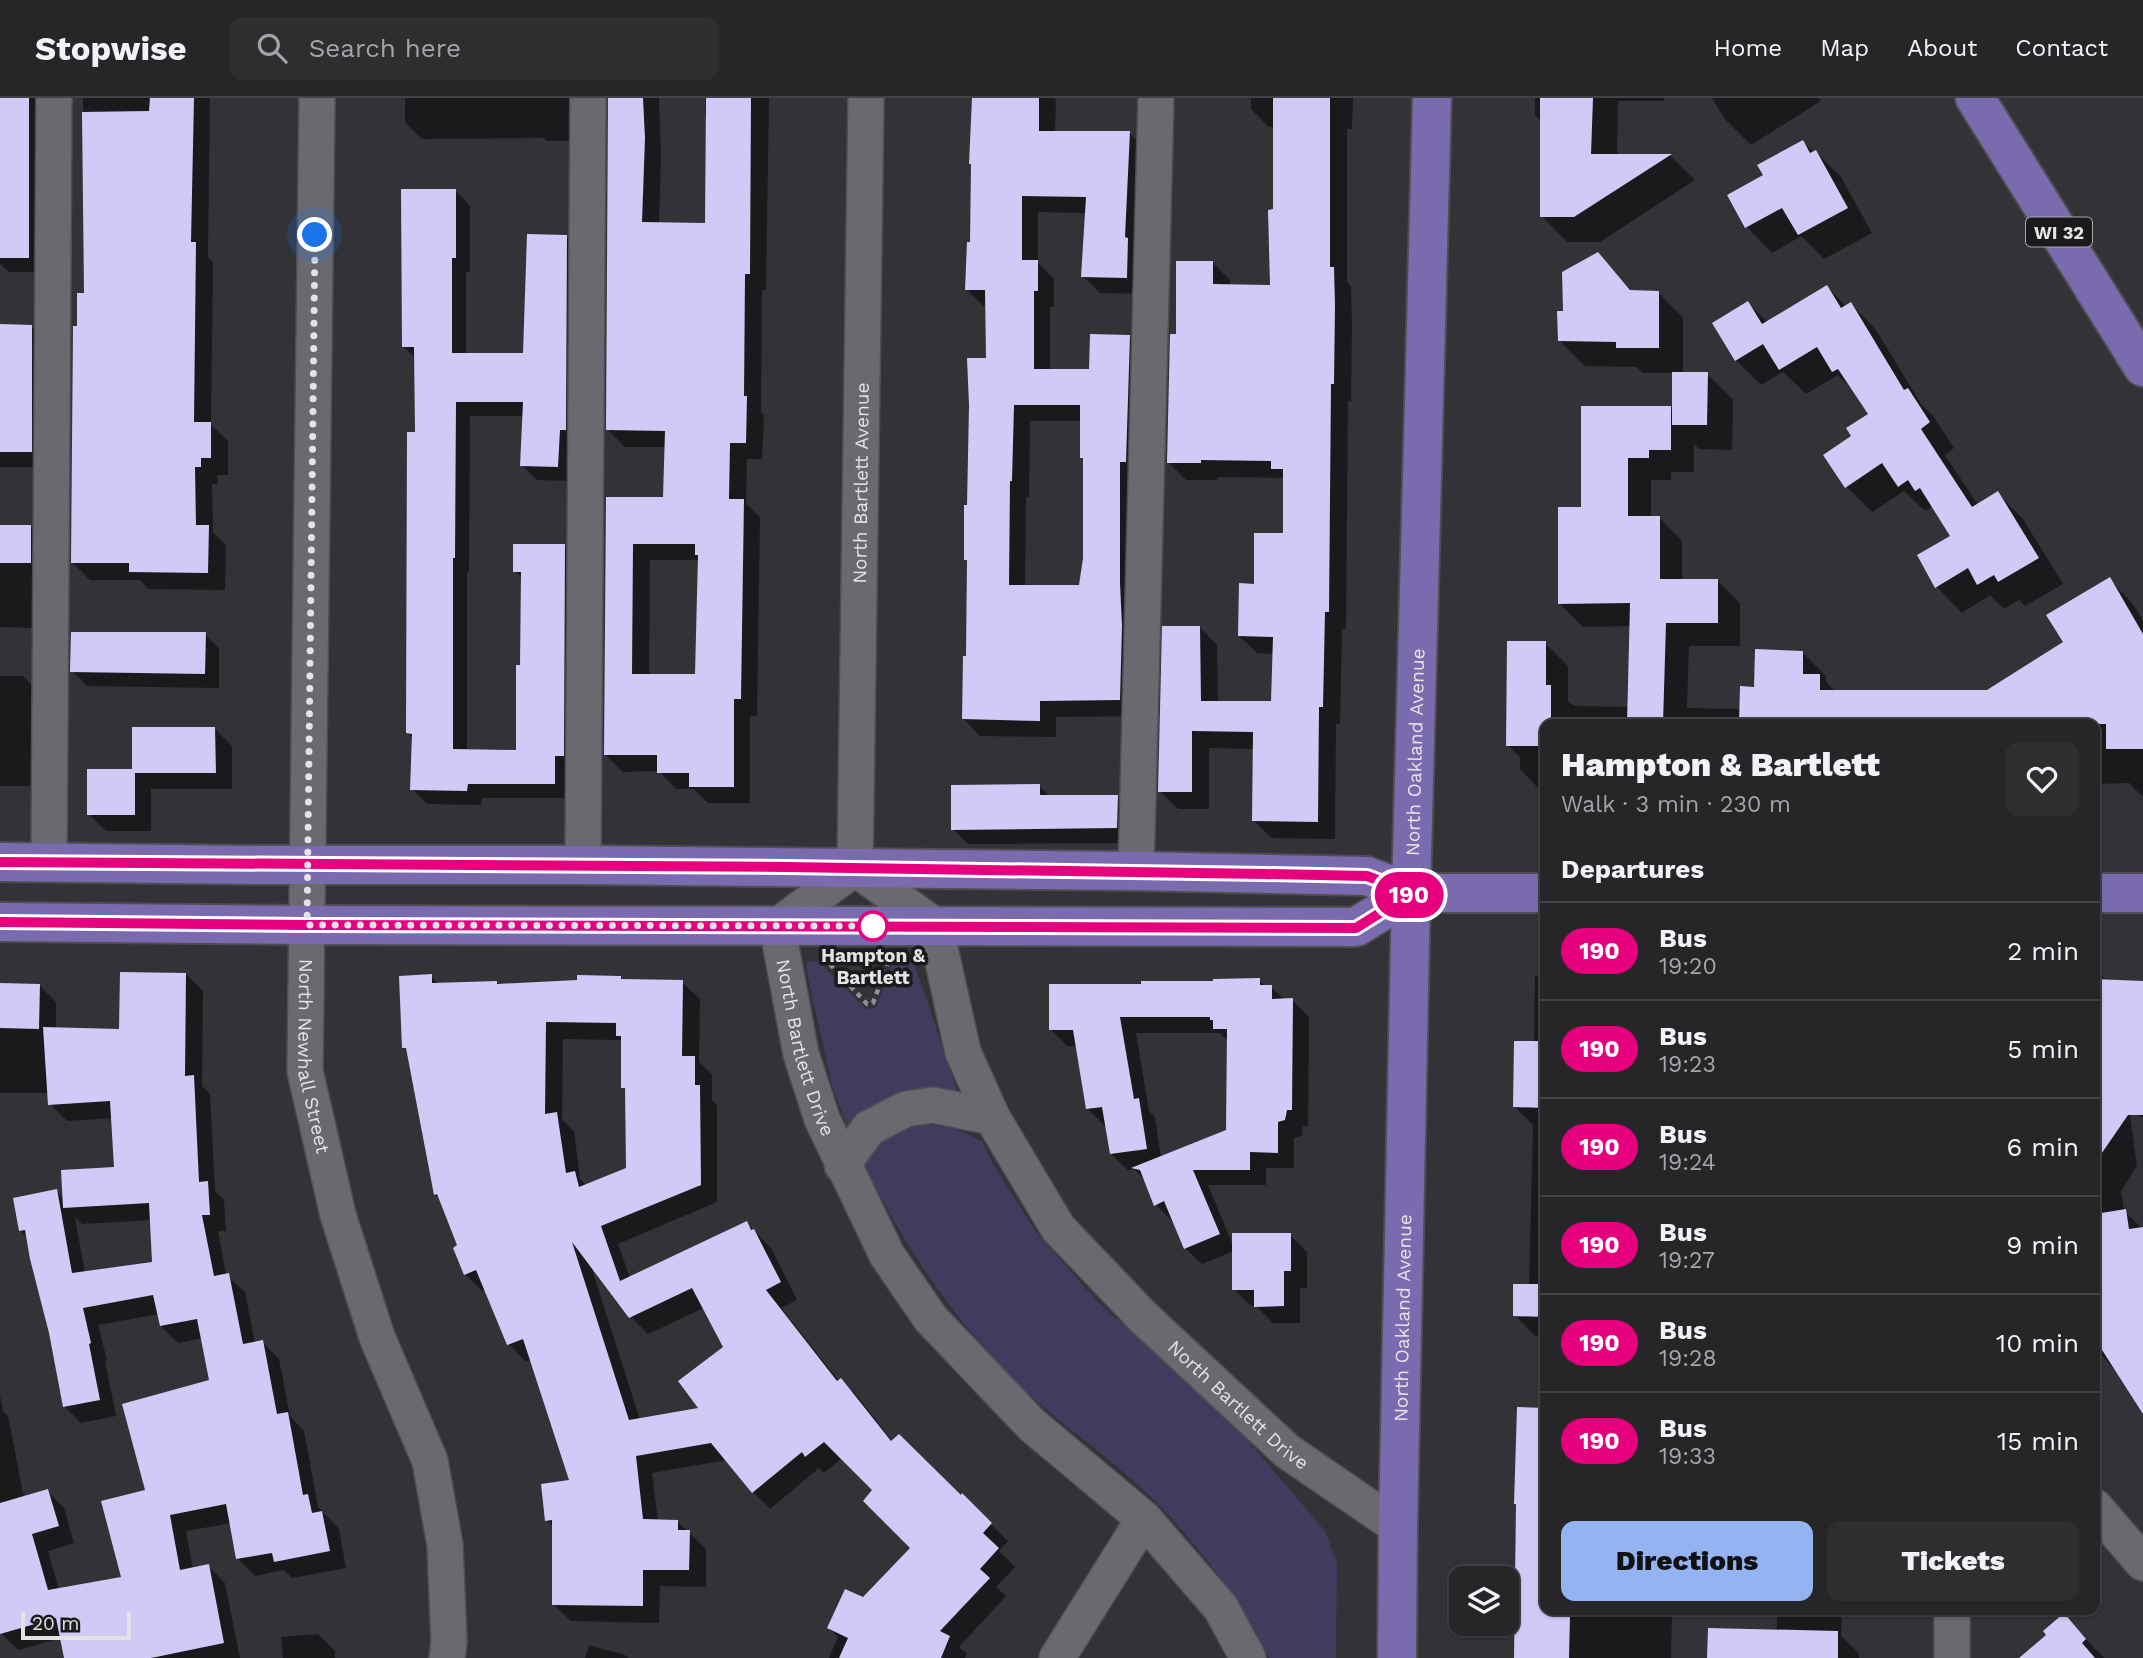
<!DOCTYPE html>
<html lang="en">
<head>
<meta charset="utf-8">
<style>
  body { margin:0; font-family:"Work Sans",sans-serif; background:#2e2e31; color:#f1f3f6; height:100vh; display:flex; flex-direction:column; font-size:26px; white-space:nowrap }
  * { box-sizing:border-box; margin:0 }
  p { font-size:23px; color:#a4a5a8 }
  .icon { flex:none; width:38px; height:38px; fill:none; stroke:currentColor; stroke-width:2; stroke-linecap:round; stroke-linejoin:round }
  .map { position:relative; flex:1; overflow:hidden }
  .drawer { position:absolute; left:1540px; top:621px; width:560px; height:896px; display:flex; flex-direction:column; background:#262629; border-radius:14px; box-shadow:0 2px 5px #0004,0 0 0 2px #424346 }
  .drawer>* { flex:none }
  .badge { padding:0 14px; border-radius:23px; font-size:24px; line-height:46px }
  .buttons { position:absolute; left:1449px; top:1468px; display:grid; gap:14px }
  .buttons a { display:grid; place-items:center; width:70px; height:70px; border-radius:14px; background:#262629; box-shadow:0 2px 5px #0004,0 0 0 2px #424346; font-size:35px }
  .scale { position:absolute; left:21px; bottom:18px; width:110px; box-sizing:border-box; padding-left:7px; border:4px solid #e3e3e6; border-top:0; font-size:19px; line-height:24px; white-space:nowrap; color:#e3e3e6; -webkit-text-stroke:5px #1a1a1c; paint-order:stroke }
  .you { position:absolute; width:35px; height:35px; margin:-18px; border:5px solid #fff; border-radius:50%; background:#1a73e8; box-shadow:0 0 0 10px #1a73e833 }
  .map>.badge { position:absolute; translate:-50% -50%; box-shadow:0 0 0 4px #fff }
  h2 { padding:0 21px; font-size:26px; line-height:63px }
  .round { display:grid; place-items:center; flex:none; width:74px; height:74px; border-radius:14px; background:#2e2e31 }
  .headline { display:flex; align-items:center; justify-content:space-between; height:119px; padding:0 21px }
  h1 { font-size:33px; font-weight:800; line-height:52px }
  .cta { display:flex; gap:14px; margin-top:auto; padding:14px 21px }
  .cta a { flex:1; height:80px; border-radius:14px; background:#95b2f1; color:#111; font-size:28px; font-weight:800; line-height:80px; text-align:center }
  .cta a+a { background:#2e2e31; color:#f1f3f6 }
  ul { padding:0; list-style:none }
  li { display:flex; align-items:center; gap:21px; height:98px; padding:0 21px; border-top:2px solid #424346 }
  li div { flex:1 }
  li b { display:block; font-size:26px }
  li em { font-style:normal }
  li .badge { min-width:77px; font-weight:700; text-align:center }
  header { display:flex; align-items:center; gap:42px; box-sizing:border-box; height:98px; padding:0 35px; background:#262629; border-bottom:2px solid #424346 }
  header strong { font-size:33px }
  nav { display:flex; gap:38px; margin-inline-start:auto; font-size:24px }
  .search { width:490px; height:63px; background:#2e2e31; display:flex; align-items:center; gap:18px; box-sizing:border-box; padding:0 24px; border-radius:14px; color:#a4a5a8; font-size:26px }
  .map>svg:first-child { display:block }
  .green { fill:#413b5e }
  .shadow { fill:#0007; fill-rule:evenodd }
  .building { fill:#d0caf6; fill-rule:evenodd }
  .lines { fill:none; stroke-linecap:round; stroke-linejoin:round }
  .minor-casing { stroke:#4e4e52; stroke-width:38 }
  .major-casing { stroke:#4e4e52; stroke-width:42 }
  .path { stroke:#929296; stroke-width:4.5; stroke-dasharray:5 5; stroke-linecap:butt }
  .minor { stroke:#6a696f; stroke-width:35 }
  .major { stroke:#7a6baf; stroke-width:38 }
  .line-casing { stroke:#fff; stroke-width:16 }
  .line { stroke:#e6007e; stroke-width:10 }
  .walk { stroke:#e3e3e6; stroke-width:7; stroke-dasharray:0 12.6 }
  .stop-dot { fill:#fff; stroke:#e6007e; stroke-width:3.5 }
  .labels { text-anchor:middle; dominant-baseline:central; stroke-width:7; stroke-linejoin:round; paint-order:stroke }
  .shield { fill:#1a1a1c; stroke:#a7a7a9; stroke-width:2 }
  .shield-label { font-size:18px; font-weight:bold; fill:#e3e3e6 }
  .street-label { font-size:19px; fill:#e3e3e6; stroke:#1a1a1c }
  .stop-label { font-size:19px; font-weight:bold; fill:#e3e3e6; stroke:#1a1a1c }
</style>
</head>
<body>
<header>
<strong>Stopwise</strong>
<div class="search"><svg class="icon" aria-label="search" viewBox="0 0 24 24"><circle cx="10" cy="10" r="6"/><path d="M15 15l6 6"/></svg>Search here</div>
<nav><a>Home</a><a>Map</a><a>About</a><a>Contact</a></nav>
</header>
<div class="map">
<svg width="2143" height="1560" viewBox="0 0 2143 1560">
  <rect width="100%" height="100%" fill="#323237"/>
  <g class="green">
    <path d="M818,863L866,911L876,910L893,863L913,864C932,911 943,959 963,1006L849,1034L832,987L807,875V864Z"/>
    <path d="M922,1025L956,1031L982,1043L992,1064L1036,1134L1099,1205L1221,1311L1325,1433L1337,1465L1336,1560H1269C1237,1496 1191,1436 1138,1387C1099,1351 1054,1322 1016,1284C953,1221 904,1147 864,1067C882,1039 889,1033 922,1025Z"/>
  </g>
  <g class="shadow">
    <polygon points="0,0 43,0 43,174 9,174 0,166"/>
    <polygon points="83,0 210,0 208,159 213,164 211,327 228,343 228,377 217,377 218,386 212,386 213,434 226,447 225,492 148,491 140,482 90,482 73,465 79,229 86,197"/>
    <polygon points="405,0 594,0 584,43 547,43 544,40 422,41 405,24"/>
    <path d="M610,0H659L661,58L659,126L706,127L707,19L705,17V0H769L766,192H762L761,314L764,317L762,361H747L746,405L760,419L757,618H750V705H708L694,691H676L659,673L623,674L606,657L607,401H664L666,349H625L608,332ZM650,462H700L697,577H649Z"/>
    <path d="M974,0H1054L1056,2L1055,35H1129L1146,51L1143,196L1100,195L1083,178L1087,115L1038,114V165L1054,181V209H1050V272H1091L1129,239L1146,256L1136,618L1056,619V639L980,638L964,621L967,560L968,464L966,462L968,409L988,261L987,208H983L966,191L972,146ZM1030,323H1082V359L1085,362V460L1080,489H1025L1026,399H1029Z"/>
    <polygon points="1251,0 1353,0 1352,31 1347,31 1347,184 1351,188 1352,226 1351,303 1348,303 1346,531 1342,531 1340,626 1336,626 1335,741 1272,740 1254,723 1255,651 1209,650 1209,711 1178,711 1160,693 1200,529 1217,547 1218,605 1272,605 1274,556 1257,555 1239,538 1284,437 1285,383 1283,380 1218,379 1217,382 1186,382 1168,364 1178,238 1212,164 1230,182 1230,188 1272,189 1275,112 1275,29 1269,29 1251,11"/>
    <polygon points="1535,0 1664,0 1664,3 1618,3 1617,58 1671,58 1695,82 1600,144 1567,144 1542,118 1542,23 1535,17"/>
    <polygon points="1712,0 1819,0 1821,3 1751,47 1725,21"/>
    <polygon points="1803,44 1814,55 1816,54 1841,79 1872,135 1824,161 1801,138 1772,155 1747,129 1729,98 1766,78"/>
    <polygon points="456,93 470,108 470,174 466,174 466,257 525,257 566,138 581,153 572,383 537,382 522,367 524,318 470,318 469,474 467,474 467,653 518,654 523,481 515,473 564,447 579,462 569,700 482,700 481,707 427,706 412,691 413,640 408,635 417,336 416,261 404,249"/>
    <polygon points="1598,157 1633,194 1658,194 1683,220 1683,276 1707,276 1733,302 1732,352 1699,351 1694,346 1694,374 1671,374 1671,382 1651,382 1651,419 1659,419 1682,443 1682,482 1717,482 1740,505 1740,548 1689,548 1687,610 1741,611 1756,590 1803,555 1826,578 1826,584 1835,593 1987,593 2065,545 2109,481 2132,505 2143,522 2143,699 2129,685 2095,686 2095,626 1545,626 1545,695 1543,695 1520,671 1520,659 1508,647 1545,545 1568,568 1568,604 1575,608 1629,609 1631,528 1583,529 1560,506 1583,410 1670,310 1673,313 1673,275 1643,275 1637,269 1585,268 1559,242 1564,214"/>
    <polygon points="1827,189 1847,209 1851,206 1876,232 1921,306 1933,318 1954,350 1945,357 1978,407 1998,396 2023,421 2063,486 2025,508 2019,502 2004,511 1990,497 1962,515 1937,489 1919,458 1953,438 1933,408 1925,413 1904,393 1872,414 1847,389 1854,338 1870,317 1857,297 1838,277 1806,296 1783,274 1761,287 1736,262 1748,205 1767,224"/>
    <polygon points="0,228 32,229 47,244 46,369 0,369"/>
    <polygon points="0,429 30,429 46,444 34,530 0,529"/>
    <polygon points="205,536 219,550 219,590 87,588 72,573"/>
    <polygon points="0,578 23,578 37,592 37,688 0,688"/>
    <polygon points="215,631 232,648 232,691 151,691 151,733 106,733 89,716 134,673"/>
    <polygon points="1039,688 1050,699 1117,699 1132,714 1132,745 968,746 953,731"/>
    <polygon points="2095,874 2098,874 2105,881 2143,884 2143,1020 2129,1011 2137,1068 2121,1093 2124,1113 2143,1131 2143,1304 2095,1250 2095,982 2097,982 2095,980"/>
    <path d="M186,876L203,893L202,988L210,996L215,1093L224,1102L226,1133H218L226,1177L245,1194L255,1246L262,1244L279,1261L290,1318L304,1333L318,1409L339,1431L346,1470L292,1480L284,1472L255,1478L238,1461L232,1425L186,1433L193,1471L208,1468L225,1485L240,1560H66L62,1540L18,1552L0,1534V1298L3,1313L8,1318L24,1400L47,1393L64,1410L74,1445L48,1453L59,1492L123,1480L148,1393L211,1283L203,1240L178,1245L161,1228L159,1216L98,1227L107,1262L105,1263L116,1318L81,1325L64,1308L51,1235L28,1140L20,1132L56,1093L65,1102L116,1071L113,1020L67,1023L50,1006L49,995H0V887H39L56,904V931L121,932ZM75,1119L82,1126L152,1122L154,1165L85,1175Z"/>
    <path d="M431,878L439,886L497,884L500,888L620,879L624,883L682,884L700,901L699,964L712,977V1002L717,1007V1104L618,1146L630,1180L746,1125L771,1150L797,1202L781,1210L839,1283L841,1282L858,1299L893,1344L962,1398L1008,1443L999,1453L1015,1469L996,1489L1006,1498L959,1549L967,1556L965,1560H829L838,1539L829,1530L863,1501L912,1450L875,1392L842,1360L824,1375L819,1370L770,1411L753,1394L727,1362L652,1375L658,1423H677L706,1451V1489L660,1488L659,1525L571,1523L553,1506L554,1430L547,1422L572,1384L531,1262L526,1264L509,1246L486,1192L482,1193L465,1176L459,1147L441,1102L435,1096L409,954L404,949ZM563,941L622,942L623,990L627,994L628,1071L587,1088L580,1081L574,1033L562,1021ZM590,1165L631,1219L648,1236L704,1210L725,1250L701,1311L640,1322Z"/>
    <polygon points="1535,878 1545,878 1545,1512 1694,1512 1694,1519 1672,1518 1671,1560 1516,1560 1541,1312 1543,1238 1535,1238 1515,1217 1529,1188 1533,1027 1515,1009 1534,945"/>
    <path d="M1259,882L1266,889H1271L1285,902H1292L1309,919L1308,1028H1303L1302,1038L1294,1040V1070H1266V1087H1208L1234,1150L1290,1137L1307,1154V1190H1300V1225H1273L1256,1208H1251L1234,1191V1153L1202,1166L1185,1150L1172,1123L1156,1107L1147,1084L1134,1071L1128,1072L1111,1056L1107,1027H1104L1087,1010L1077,948H1067L1050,931L1143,887ZM1136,935H1220L1229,944L1228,1033L1161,1060L1155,1019L1149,1013Z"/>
    <polygon points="1777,1512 1842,1512 1841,1538 1859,1555 1859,1560 1776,1560"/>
    <polygon points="2063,1517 2104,1560 2021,1560 2048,1537"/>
    <polygon points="318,1536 335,1553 335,1560 283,1560 281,1539"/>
    <polygon points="589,1547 625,1557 628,1560 585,1560"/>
  </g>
  <g class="building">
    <rect x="0" y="0" width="29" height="160"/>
    <polygon points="150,0 194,0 191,144 196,144 194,324 211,324 211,360 201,360 201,369 195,369 196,427 209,427 208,475 129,474 129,465 71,465 73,228 77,228 77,195 84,195 82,14 149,13"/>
    <path d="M608,0H643L645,40L642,124L705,125L706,0H751L750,176H745L744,298H747L746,345H730L729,401H744L741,601H734V689H689V675H657V657H604L606,399H663L665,333L606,332ZM633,446H695V457H698L695,576H632Z"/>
    <path d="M972,0H1039V33H1130L1125,139L1128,140L1127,180L1081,179L1086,99L1022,98V162H1038V193H1034V271H1089L1090,236L1130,237L1126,364H1120V485L1122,528L1120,602L1040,603V623L962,621L963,558H966L967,462H964V407H967L969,307L967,260H986L985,192H965L967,144H970L971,66H969ZM1014,307H1080V360H1083V460L1079,487H1009L1010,383H1012Z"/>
    <polygon points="1273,0 1330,0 1330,169 1334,169 1335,207 1334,286 1331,286 1329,514 1325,514 1323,609 1319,609 1318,724 1252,723 1253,634 1192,633 1192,694 1158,694 1162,528 1200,528 1201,603 1271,603 1273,539 1238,538 1239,485 1254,486 1254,435 1283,435 1283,371 1271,371 1271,363 1201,362 1201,365 1167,365 1170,236 1176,236 1176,163 1213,163 1213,186 1270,187 1268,112 1273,111"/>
    <polygon points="1540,0 1593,0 1591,56 1672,56 1574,119 1540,119"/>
    <polygon points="1803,42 1810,55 1816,52 1848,110 1798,137 1782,110 1745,130 1727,97 1763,77 1757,67"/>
    <polygon points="401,91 456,91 456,160 452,160 452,255 523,255 527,136 567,137 566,332 560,332 558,369 520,368 523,304 456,304 455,460 453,460 453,651 516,652 516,567 520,567 521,474 513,474 513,446 565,446 564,658 555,658 555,686 468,686 467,693 410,692 412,636 406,635 407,334 415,334 414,249 402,249"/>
    <polygon points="1598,154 1630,192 1659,193 1659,250 1616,250 1616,244 1558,243 1557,213 1563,213 1562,174"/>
    <polygon points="1827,187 1841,210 1851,204 1904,292 1908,290 1930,324 1921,331 1972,409 1998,393 2039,460 1998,484 1994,477 1977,487 1968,470 1935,490 1917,457 1950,438 1920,390 1915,393 1908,382 1898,389 1882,365 1845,390 1823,357 1851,338 1846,330 1868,316 1838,271 1832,274 1817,249 1779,272 1763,246 1735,263 1712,225 1748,203 1762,226"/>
    <polygon points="0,226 32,227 32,354 0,354"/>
    <polygon points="1672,274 1708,274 1707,327 1672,327"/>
    <polygon points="1581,308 1671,308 1671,352 1649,352 1649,360 1628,360 1628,418 1660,418 1660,481 1718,481 1718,525 1666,525 1663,626 1627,626 1630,505 1558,506 1558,409 1581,409"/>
    <rect x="0" y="427" width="31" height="38"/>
    <polygon points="2110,479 2143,536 2143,651 2106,651 2106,626 1739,626 1740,588 1754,589 1755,551 1803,553 1803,576 1820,576 1820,592 1987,592 2063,544 2046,517"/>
    <polygon points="71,534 206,534 205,576 70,574"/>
    <polygon points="1507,543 1546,543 1546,587 1551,587 1551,626 1545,626 1545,648 1506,648"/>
    <polygon points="132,629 215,629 216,675 135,675 135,717 87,717 87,671 132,671"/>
    <polygon points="1040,686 1040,697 1118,697 1117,730 951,732 951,687"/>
    <polygon points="120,874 186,875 185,978 194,977 199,1084 208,1083 210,1117 202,1117 214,1178 229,1175 243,1246 263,1242 277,1316 288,1314 303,1397 308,1396 312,1415 322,1413 330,1453 274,1464 272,1455 236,1461 226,1406 170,1417 180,1472 209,1466 224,1545 151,1560 64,1560 56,1520 0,1536 0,1405 48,1391 59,1428 32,1436 48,1492 121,1479 101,1403 145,1392 122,1306 209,1282 197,1221 160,1228 153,1197 83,1210 91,1245 89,1246 100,1302 63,1309 49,1235 30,1161 25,1132 19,1133 13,1100 57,1091 72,1175 152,1164 149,1105 63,1110 61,1072 114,1069 110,1003 48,1007 43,929 119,931"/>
    <path d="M432,876V885L497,883V886L577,882V877L621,878V881L683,882L682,958H695V987H700L701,1087L601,1128L620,1183L747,1123L751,1132L754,1131L781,1184L766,1192L837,1283L841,1280L891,1343L899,1336L961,1397L962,1395L992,1425L983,1435L999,1450L980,1471L990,1480L940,1533L950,1538L941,1560H839L848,1540L827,1530L845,1491L863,1499L910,1450L863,1403L872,1392L824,1344L805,1359L802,1354L752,1395L711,1345L636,1358L643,1421L678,1422V1432H690L689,1472H643V1508L552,1507V1422L545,1423L541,1386L569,1382L523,1241L507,1247L476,1172L464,1177L453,1150L457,1147L437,1096L434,1097L406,950H402L399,878ZM546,924L616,925V938H621V990H625L626,1070L579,1089L575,1073L566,1075L557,1014L545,1016ZM572,1144L629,1220L692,1190L723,1249L678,1283L698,1310L629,1322Z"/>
    <polygon points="1260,880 1260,887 1272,887 1272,901 1293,900 1292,1012 1287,1012 1285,1022 1278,1024 1278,1055 1250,1054 1250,1072 1193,1072 1220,1136 1184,1151 1164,1103 1154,1108 1140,1072 1131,1070 1226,1032 1227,931 1213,931 1213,922 1210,922 1210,919 1120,919 1134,1001 1139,1000 1147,1051 1110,1056 1102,1009 1086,1011 1073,932 1049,932 1049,886 1141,886 1141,883 1213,883 1213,881"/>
    <polygon points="2095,881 2143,883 2143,1017 2128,1017 2095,1065"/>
    <polygon points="0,885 40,886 39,931 0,930"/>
    <polygon points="1514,943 1545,943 1545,1010 1513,1009"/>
    <polygon points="2126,1111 2129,1131 2143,1129 2143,1316 2095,1241 2095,1116"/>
    <polygon points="1232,1135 1291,1135 1291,1173 1284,1173 1284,1208 1254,1209 1254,1192 1232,1192"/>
    <polygon points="1513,1186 1545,1186 1545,1219 1513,1218"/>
    <polygon points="1517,1309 1545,1310 1545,1512 1559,1512 1559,1517 1570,1518 1569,1560 1514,1560 1516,1406 1514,1406"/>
    <polygon points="2064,1515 2086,1541 2082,1545 2095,1560 2019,1560 2046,1537 2043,1533"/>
    <polygon points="1708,1530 1838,1533 1838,1560 1707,1560"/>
  </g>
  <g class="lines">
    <defs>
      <g id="minor">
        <path id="s1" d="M317,0L305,973L338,1117L377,1239L430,1363L445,1447L449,1544L447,1560"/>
        <polyline points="49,765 54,0"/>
        <polyline points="583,767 588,0"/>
        <path id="s2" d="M855,770L777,828L801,956L822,1021L887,1157L931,1221L1032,1327L1144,1421L1221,1510L1248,1560"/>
        <path id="s3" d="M855,770L935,828L963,954L992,1019L1058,1130L1143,1219L1287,1353L1398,1429"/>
        <path id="s4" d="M855,770L866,0"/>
        <polyline points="1136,773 1156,0"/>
        <polyline points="842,1067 869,1030 906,1011 933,1007 992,1019"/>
        <polyline points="2095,1409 2143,1465"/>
        <polyline points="1057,1560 1144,1421"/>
        <polyline points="1952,1560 1952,1512"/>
      </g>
      <g id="major">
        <polyline points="1975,0 2143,269"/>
        <polyline points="0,764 262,767 583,767 1136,773 1367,778 1411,795 1545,795"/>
        <polyline points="2095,795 2143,795"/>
        <polyline points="0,824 307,827 1356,829 1411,795"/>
        <path id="s5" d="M1397,1560L1398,1429L1411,795L1432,0"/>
      </g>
    </defs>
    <use href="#minor" class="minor-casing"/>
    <use href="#major" class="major-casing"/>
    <polyline class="path" points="830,866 867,906 873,905 888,865"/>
    <use href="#minor" class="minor"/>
    <use href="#major" class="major"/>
  </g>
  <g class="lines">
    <defs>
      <polyline id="line" points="0,764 786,769 1264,776 1367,778 1412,795 1356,830 307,827 0,824"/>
    </defs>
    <use href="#line" class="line-casing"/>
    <use href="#line" class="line"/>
    <polyline class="walk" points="315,137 307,827 873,828"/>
  </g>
  <circle class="stop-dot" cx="873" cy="828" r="14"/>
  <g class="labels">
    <rect class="shield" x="2026" y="119.5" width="66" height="29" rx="5"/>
    <g class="shield-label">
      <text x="2059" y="134">WI 32</text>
    </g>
    <g class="street-label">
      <text stroke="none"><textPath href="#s4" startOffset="385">North Bartlett Avenue</textPath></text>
      <text stroke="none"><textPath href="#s5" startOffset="906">North Oakland Avenue</textPath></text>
      <text stroke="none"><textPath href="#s2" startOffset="222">North Bartlett Drive</textPath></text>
      <text stroke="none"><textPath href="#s1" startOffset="959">North Newhall Street</textPath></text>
      <text stroke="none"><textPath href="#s5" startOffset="340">North Oakland Avenue</textPath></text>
      <text stroke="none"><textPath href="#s3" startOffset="681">North Bartlett Drive</textPath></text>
    </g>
    <g class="stop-label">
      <text x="873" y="857">Hampton &amp;<tspan x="873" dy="22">Bartlett</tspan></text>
    </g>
  </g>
</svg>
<div class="buttons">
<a><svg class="icon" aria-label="layers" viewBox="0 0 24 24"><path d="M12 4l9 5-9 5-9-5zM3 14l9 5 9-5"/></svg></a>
</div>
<div class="scale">20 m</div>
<div class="you" style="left:315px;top:137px"></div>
<b class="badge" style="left:1409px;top:797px;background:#e6007e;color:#fff">190</b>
<section class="drawer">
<div class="headline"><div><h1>Hampton &amp; Bartlett</h1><p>Walk · 3 min · 230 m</p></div><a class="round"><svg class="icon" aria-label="heart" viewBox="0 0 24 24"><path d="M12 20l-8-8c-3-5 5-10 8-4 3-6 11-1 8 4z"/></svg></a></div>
<h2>Departures</h2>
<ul>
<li><span class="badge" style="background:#e6007e;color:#fff">190</span><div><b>Bus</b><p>19:20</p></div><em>2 min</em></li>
<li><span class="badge" style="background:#e6007e;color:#fff">190</span><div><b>Bus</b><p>19:23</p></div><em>5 min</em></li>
<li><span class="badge" style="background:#e6007e;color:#fff">190</span><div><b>Bus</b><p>19:24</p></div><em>6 min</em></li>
<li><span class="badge" style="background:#e6007e;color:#fff">190</span><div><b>Bus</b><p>19:27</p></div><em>9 min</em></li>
<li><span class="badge" style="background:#e6007e;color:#fff">190</span><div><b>Bus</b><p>19:28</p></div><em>10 min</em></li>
<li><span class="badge" style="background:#e6007e;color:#fff">190</span><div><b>Bus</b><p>19:33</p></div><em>15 min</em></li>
</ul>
<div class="cta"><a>Directions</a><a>Tickets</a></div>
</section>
</div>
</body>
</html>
